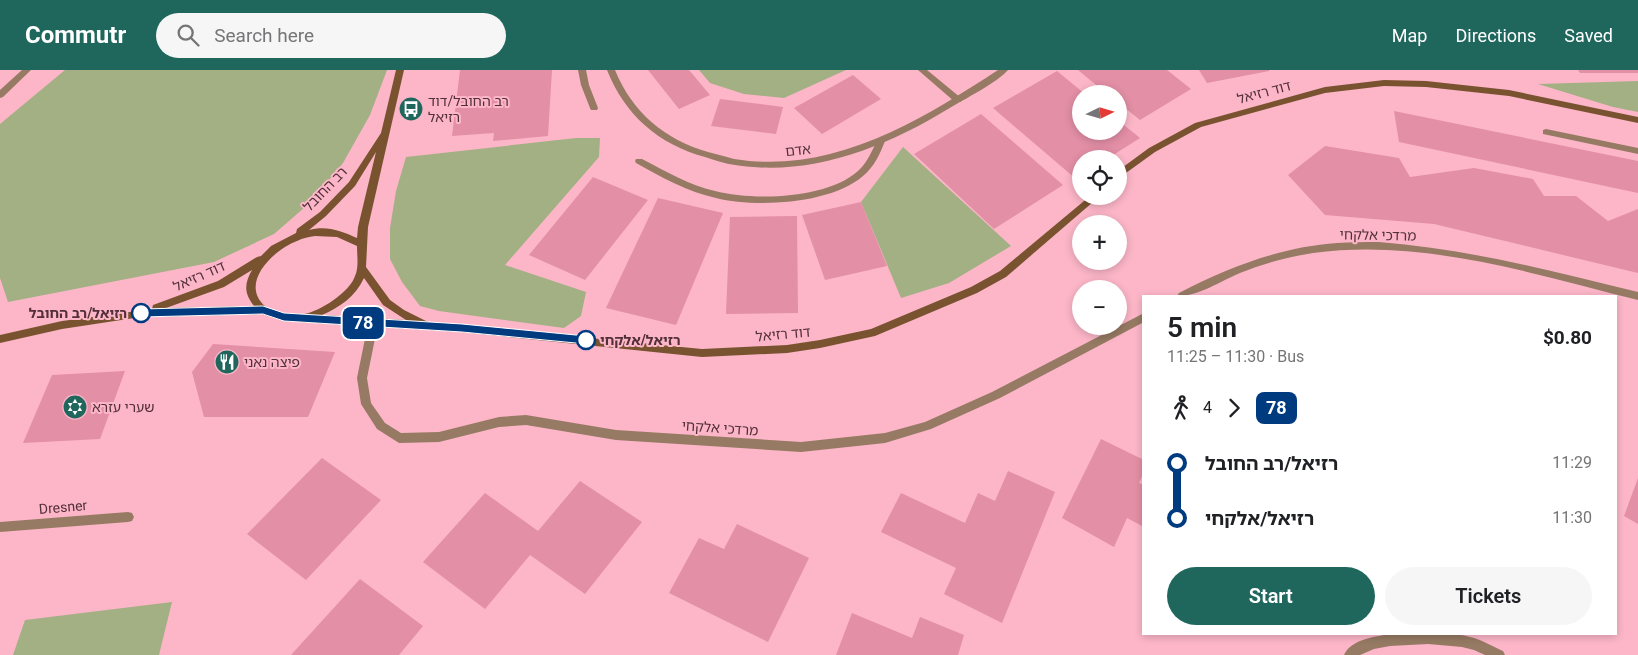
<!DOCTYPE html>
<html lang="en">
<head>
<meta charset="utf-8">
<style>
  body { margin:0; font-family:Roboto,"Noto Sans Hebrew",sans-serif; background:#f6f6f6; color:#202124; height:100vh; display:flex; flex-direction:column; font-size:19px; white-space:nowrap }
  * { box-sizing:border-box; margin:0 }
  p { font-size:16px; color:#757577 }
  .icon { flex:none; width:28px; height:28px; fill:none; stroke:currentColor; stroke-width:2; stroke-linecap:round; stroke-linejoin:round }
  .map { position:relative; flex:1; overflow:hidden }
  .sheet { position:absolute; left:1142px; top:225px; width:475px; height:340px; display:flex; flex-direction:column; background:#fff; border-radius:0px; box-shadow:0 2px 8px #0003 }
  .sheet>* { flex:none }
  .badge { padding:0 10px; border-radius:8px; font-size:18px; line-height:32px }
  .needle { width:32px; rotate:85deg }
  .buttons { position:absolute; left:1072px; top:15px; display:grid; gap:10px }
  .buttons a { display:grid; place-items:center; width:55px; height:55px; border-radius:50%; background:#fff; box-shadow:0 2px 8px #0003; font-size:25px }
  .map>.badge { position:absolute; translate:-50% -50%; box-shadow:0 0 0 2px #fff }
  .legs { display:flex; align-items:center; gap:8px; height:55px; padding:0 25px; font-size:16px }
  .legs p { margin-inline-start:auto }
  .summary { display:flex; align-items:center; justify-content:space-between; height:85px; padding:0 25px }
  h1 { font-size:28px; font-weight:600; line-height:38px }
  .cta { display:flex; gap:10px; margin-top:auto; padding:10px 25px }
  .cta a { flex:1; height:58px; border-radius:30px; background:#1f675d; color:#fff; font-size:20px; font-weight:600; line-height:58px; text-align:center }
  .cta a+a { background:#f6f6f6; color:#202124 }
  ul { padding:0 25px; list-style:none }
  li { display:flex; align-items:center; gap:18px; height:55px; font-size:19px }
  li i { display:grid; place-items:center; width:8px; height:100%; margin:0 6px; background:currentColor }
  li i::after { content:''; width:12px; height:12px; margin:-6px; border:4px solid; border-radius:50%; background:#fff }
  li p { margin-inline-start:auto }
  li:first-child i { background:linear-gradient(#0000 50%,currentColor 0) }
  li:last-child i { background:linear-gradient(currentColor 50%,#0000 0) }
  header { display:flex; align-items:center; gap:30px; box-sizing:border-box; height:70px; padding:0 25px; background:#1f675d; color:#fff }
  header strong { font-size:24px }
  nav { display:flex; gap:28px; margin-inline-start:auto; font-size:18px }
  .search { width:350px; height:45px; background:#f6f6f6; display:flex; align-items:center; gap:12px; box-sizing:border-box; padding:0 18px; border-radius:28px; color:#757577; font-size:19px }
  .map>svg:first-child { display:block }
  .green { fill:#a2b083 }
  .building { fill:#e38fa6 }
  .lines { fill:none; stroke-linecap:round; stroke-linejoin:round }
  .lane { fill:#967a63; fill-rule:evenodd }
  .street { fill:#967a63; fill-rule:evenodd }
  .secondary { fill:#795330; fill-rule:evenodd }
  .line-1 { fill:#003b80; stroke:#fff }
  .stop-1-dot { fill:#fff; stroke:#003b80; stroke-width:2.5 }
  .labels { text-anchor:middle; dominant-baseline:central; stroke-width:4; stroke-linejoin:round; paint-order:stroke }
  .street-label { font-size:14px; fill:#522f39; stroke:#fcb6c8 }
  .poi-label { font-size:14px; fill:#522f39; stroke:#fcb6c8; text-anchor:start }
  .stop-label { font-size:14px; font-weight:bold; fill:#522f39; stroke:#fcb6c8; text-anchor:end }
</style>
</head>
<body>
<header>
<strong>Commutr</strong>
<div class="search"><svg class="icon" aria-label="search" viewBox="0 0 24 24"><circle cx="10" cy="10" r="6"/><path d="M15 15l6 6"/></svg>Search here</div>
<nav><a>Map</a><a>Directions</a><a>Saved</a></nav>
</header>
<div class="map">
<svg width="1638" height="585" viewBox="0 0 1638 585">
  <rect width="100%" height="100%" fill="#fcb6c8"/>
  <g class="green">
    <polygon points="65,0 387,0 370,45 343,93 312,131 274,164 214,192 8,232 0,208 0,54"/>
    <polygon points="699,0 846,0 784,28 744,24 710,13"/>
    <polygon points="1638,11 1638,42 1613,37 1538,14"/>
    <polygon points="576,68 600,68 599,87 505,195 586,222 581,246 564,258 439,241 420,236 402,212 390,189 390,158 396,121 406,87"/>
    <polygon points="903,77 1011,176 949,213 901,228 861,132"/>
    <polygon points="172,532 159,585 13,585 25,550"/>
  </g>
  <g class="building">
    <polygon points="460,0 552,0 548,66 493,71 494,63 452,66"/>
    <polygon points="648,0 689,0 710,25 679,39"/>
    <polygon points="1078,0 1167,0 1191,19 1140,50 1119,33 1119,24 1107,24"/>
    <polygon points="1199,0 1269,0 1269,1 1207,13"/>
    <polygon points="1578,0 1638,0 1638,3 1580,3"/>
    <polygon points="1057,1 1085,24 1081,24 1081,61 1119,61 1119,51 1140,68 1107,89 1081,89 1081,105 1076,109 993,38"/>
    <polygon points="853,5 881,29 822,64 794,38"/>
    <polygon points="720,29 783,37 776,64 711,56"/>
    <polygon points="1394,41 1638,91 1638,123 1399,72"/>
    <polygon points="981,44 1063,115 994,159 914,84"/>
    <polygon points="1325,76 1399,88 1410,107 1474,98 1533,109 1544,126 1576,126 1608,151 1638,139 1638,203 1434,154 1325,145 1288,105"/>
    <polygon points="593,107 648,130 585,210 529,185"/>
    <polygon points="658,128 723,143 676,255 606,238"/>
    <polygon points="861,132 887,196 825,210 802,145"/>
    <polygon points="797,146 798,243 726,244 730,147"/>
    <polygon points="213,274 335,282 308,347 204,347 192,302"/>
    <polygon points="125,301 100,369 23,373 52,305"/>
    <polygon points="1101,369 1144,390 1144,402 1139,413 1144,415 1144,457 1127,448 1114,477 1062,448"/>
    <polygon points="322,388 381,430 306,510 247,464"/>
    <polygon points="1008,401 1055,422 1002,553 944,524 956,498 881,462 901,423 965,453 978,423 995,431"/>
    <polygon points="1638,408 1638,454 1624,446"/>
    <polygon points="580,411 642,452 585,524 530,485 485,539 423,492 485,423 538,461"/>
    <polygon points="737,454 809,488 768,572 669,523 699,468 724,479"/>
    <polygon points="360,509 423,556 399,585 291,585"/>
    <polygon points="852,543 912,568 920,547 964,565 958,585 836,585"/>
  </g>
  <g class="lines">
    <g class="lane">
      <polygon points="578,0 586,0 589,15 598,38 597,40 591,40 590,38 581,15"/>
      <polygon points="918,0 927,0 961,28 961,32 955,32"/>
      <polygon points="1546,59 1638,78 1638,84 1543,64 1543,60"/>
      <path d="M881,68L885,71C880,84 874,97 863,106C831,134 756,138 716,128C688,122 661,107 636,93L635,91L636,89H642C665,101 689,115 715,121C754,131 827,129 858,101C868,92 872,80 878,69Z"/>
      <polygon points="128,442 132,443 134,447 132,451 128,452 0,462 0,452"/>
    </g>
    <g class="street">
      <polygon points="22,0 31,0 3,27 0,28 0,20"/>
      <path d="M607,0H615C632,42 665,70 708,82C717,84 726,87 734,89C832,105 920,51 998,0H1008C998,12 963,30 948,39C884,78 810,107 735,95C725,94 715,90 705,87C658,74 625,45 607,0Z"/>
      <path d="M1379,172C1469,179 1551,201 1638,222V230C1533,204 1423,168 1313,183C1288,187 1264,193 1240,203C1221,211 1197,227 1177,226L1179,223C1228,197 1281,177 1337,173C1351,172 1365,172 1379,172Z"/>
      <polygon points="1144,243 1144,252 1000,328 931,359 885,373 801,382 616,370 526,355 499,357 439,372 399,373 377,359 361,334 357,308 368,254 370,251 376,251 378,254 367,308 371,333 385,353 401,363 439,362 499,347 526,345 616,360 801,372 885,363 925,352 992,322"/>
      <path d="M1392,564C1419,564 1448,560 1474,568C1484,571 1494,577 1503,581L1505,585H1485L1474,580L1462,577L1428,574L1390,576L1374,579L1360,585H1344C1351,569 1377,566 1392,564Z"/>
    </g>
    <g class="secondary">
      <path d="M396,0H404L368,157L366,197L390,230L404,240L428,252L702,279L787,275L820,270L871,259L971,217L1000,201L1090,126H1100L1006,207L977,223L875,266L820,278L787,283L702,287L461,262L284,251L262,244L141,247L62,259L0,273V265L62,251L152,239L153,235L218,211L257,187L261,186L271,176L296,163L297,159L320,142L349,112L381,63ZM376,82L358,157L357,168C342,161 326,155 309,160L326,146L355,116ZM315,166L337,167L357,176C357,186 359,197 355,206C350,222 319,242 304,244C294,245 275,243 266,237C238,214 273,180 297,171C303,168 309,167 315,166ZM252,200C244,214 244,223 254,236L166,238L224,217ZM364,208L383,235L406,250L322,245C340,237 355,227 364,208Z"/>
      <polygon points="1384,10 1426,11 1509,20 1638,47 1638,53 1509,26 1426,17 1384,16 1325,23 1201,57 1155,82 1119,108 1119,100 1149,78 1195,53 1325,17"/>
    </g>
  </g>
  <polygon class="line-1" points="263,236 284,243 462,254 586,266 591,270 586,274 462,262 284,251 263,244 141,247 136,243 141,239"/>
  <defs>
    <symbol id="bus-disc" viewBox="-11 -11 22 22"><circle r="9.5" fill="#1f675d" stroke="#fcb6c8"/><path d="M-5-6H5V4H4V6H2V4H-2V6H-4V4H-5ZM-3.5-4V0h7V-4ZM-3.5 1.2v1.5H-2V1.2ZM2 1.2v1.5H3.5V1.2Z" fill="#fff"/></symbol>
    <symbol id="restaurant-disc" viewBox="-11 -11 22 22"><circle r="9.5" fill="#1f675d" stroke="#fcb6c8"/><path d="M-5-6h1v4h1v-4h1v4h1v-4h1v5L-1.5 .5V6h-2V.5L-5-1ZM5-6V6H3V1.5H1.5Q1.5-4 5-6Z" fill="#fff"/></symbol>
    <symbol id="synagogue-disc" viewBox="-11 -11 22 22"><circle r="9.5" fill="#1f675d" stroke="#fcb6c8"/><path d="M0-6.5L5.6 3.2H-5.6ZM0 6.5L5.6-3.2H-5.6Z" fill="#fff"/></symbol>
  </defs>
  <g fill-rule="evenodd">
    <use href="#bus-disc" x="397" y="25" width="28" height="28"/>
    <use href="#restaurant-disc" x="213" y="278" width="28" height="28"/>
    <use href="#synagogue-disc" x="61" y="323" width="28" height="28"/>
  </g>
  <g class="stop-1-dot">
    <circle cx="141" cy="243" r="9"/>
    <circle cx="586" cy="270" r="9"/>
  </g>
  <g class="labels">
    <g class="street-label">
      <text transform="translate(1264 22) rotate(-15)">דוד רזיאל</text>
      <text transform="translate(798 80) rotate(-6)">אדם</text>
      <text transform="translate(325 119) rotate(-46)">רב החובל</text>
      <text transform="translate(1378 165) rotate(1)">מרדכי אלקחי</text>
      <text transform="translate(199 206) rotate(-24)">דוד רזיאל</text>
      <text transform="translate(783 264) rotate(-5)">דוד רזיאל</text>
      <text transform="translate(720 358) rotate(4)">מרדכי אלקחי</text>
      <text transform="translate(63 437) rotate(-5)">Dresner</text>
    </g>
    <g class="poi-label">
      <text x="428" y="31">רב החובל/דוד<tspan x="428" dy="16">רזיאל</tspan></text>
      <text x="244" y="292">פיצה נאני</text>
      <text x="92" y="337">שערי עזרא</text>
    </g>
    <g class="stop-label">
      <text x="127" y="243">רזיאל/רב החובל</text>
      <text x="600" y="270" text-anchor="start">רזיאל/אלקחי</text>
    </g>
  </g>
</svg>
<div class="buttons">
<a><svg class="needle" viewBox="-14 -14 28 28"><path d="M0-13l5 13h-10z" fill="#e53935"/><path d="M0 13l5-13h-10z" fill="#757577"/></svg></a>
<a><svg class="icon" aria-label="locate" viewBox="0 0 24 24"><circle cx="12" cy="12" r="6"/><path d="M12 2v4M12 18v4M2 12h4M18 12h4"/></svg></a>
<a>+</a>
<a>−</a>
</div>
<b class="badge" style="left:363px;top:253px;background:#003b80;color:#fff">78</b>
<section class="sheet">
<div class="summary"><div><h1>5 min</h1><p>11:25 – 11:30 · Bus</p></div><b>$0.80</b></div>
<div class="legs"><svg class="icon" aria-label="walk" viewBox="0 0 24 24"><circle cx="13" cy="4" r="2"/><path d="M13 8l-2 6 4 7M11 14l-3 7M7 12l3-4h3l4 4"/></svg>4<svg class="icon" aria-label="forward" viewBox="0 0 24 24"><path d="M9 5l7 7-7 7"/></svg><b class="badge" style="background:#003b80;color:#fff">78</b></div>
<ul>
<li><i style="color:#003b80"></i><b>רזיאל/רב החובל</b><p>11:29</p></li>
<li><i style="color:#003b80"></i><b>רזיאל/אלקחי</b><p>11:30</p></li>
</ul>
<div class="cta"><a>Start</a><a>Tickets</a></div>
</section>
</div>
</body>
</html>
